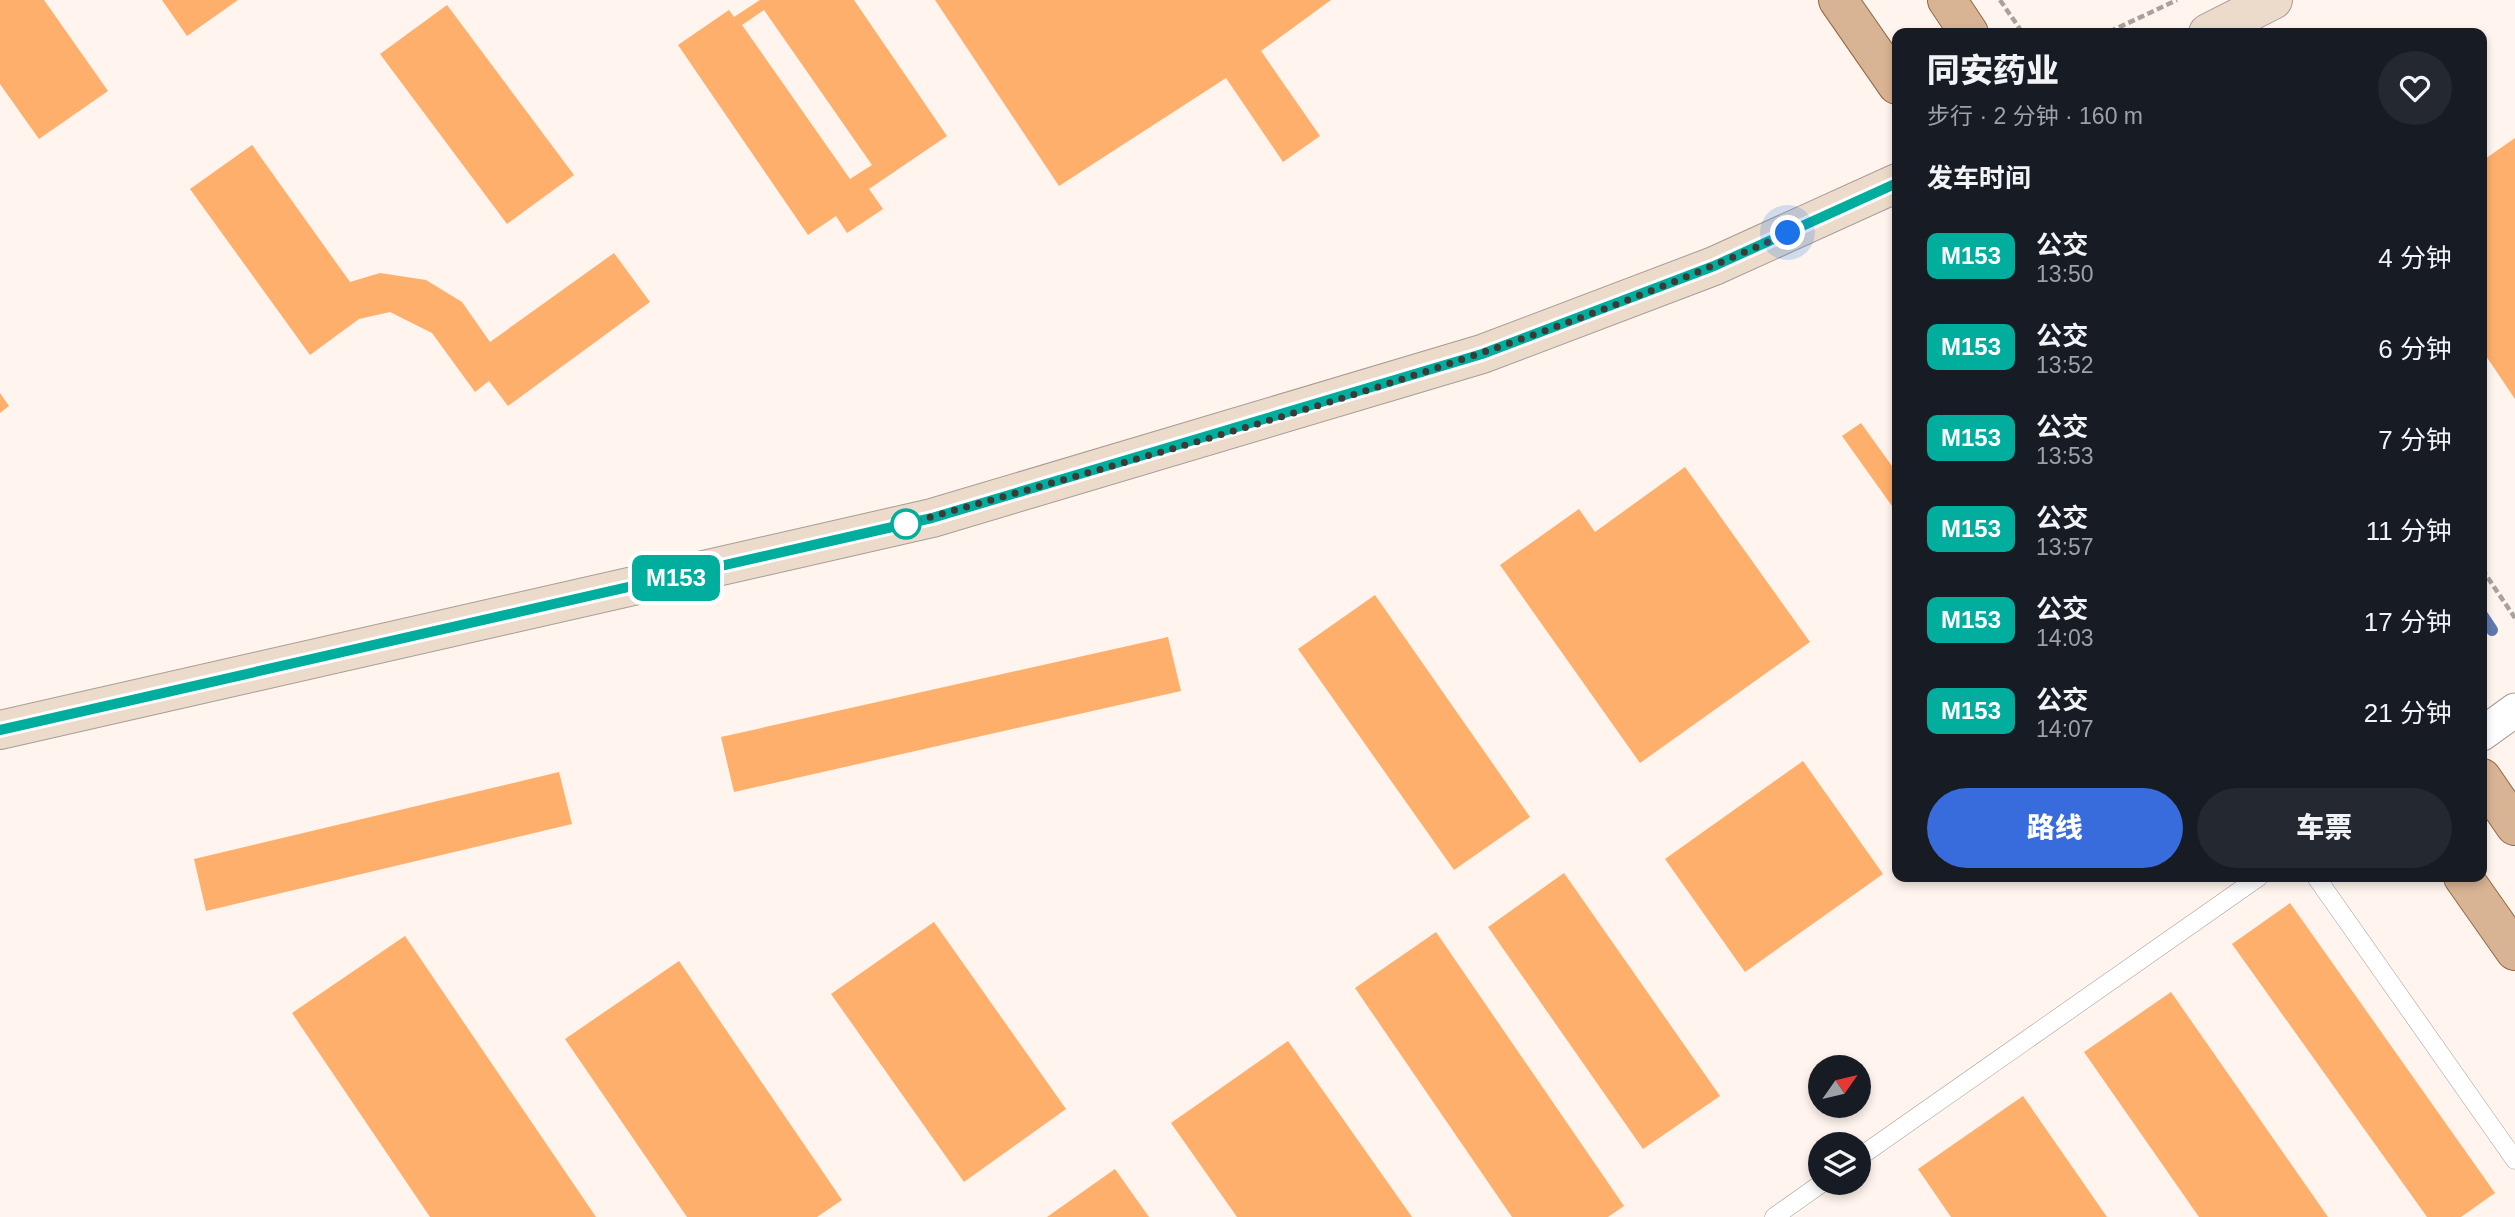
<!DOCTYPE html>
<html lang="zh">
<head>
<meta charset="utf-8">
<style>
  body { margin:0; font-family:Arial,"Noto Sans SC",sans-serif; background:#242831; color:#f1f3f6; height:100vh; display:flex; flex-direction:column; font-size:26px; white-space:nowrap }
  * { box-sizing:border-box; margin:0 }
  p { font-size:23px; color:#9ea1a6 }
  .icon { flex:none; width:38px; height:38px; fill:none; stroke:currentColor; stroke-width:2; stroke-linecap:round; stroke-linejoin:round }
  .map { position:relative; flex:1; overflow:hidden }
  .drawer { position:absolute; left:1892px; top:28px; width:595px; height:854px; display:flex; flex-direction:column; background:#171b24; border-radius:14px; box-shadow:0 4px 10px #0003 }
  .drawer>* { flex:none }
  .badge { padding:0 14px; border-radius:10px; font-size:24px; line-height:46px }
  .needle { width:46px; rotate:56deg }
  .buttons { position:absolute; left:1808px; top:1055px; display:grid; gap:14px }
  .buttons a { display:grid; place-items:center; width:63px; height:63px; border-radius:50%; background:#171b24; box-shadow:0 4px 10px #0003; font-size:35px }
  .you { position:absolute; width:35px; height:35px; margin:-18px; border:5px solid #fff; border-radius:50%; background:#1a73e8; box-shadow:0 0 0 10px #1a73e833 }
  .map>.badge { position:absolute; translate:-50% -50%; box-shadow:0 0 0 4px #fff }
  h2 { padding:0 35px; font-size:26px; line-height:63px }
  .round { display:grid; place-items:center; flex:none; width:74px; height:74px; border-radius:37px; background:#242831 }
  .headline { display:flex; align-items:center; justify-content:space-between; height:119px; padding:0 35px }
  h1 { font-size:33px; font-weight:800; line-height:52px }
  .button { display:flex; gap:14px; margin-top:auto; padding:14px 35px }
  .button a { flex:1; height:80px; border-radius:42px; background:#386bdb; color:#fff; font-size:28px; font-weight:800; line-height:80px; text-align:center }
  .button a+a { background:#242831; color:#f1f3f6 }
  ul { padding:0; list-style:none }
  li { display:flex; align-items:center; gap:21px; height:91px; padding:0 35px }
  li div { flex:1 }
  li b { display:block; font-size:26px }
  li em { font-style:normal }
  li .badge { min-width:77px; font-weight:700; text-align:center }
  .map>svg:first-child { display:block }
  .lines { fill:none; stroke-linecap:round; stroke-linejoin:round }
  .stream { stroke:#607ab0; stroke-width:12 }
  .building { fill:#feaf6b; fill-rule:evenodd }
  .lane-casing { stroke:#a69d96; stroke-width:19 }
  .street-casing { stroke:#a69d96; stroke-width:35 }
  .secondary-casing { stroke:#a69d96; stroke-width:40 }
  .primary-casing { stroke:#926845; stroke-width:40 }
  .path { stroke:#a9a19c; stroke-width:4.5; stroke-dasharray:7 3.5; stroke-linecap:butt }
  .lane { stroke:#fff; stroke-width:18 }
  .street { stroke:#fff; stroke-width:33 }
  .secondary { stroke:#ecdaca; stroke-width:38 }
  .primary { stroke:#d9b494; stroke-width:38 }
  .line-casing { stroke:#fff; stroke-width:16 }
  .line { stroke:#01ad9c; stroke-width:10 }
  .walk { stroke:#3d3936; stroke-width:7; stroke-dasharray:0 12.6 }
  .stop-dot { fill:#fff; stroke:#01ad9c; stroke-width:3.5 }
</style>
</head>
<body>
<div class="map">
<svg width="2515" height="1217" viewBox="0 0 2515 1217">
  <rect width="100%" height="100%" fill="#fff5ee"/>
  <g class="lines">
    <polyline class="stream" points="2482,615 2492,630"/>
  </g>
  <g class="building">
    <polygon points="0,0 44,0 108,91 39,139 0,84"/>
    <polygon points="162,0 238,0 187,36"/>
    <path d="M760,0H854L947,136L869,189L883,209L847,233L836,216L808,235L678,45L729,10L734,17ZM764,10L872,165L850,179L742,25Z"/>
    <polygon points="935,0 1331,0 1261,51 1320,136 1283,162 1226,78 1059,186"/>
    <polygon points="447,5 574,175 507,224 380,54"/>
    <polygon points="2515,138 2515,399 2482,350 2482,161"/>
    <polygon points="252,145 350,282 380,273 426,280 462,302 490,342 614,253 650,302 508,406 489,381 475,392 432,333 390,312 359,319 310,355 190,189"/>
    <polygon points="0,393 9,406 0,413"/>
    <polygon points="1861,423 1897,473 1897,513 1842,436"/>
    <polygon points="1685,467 1810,642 1640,763 1500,565 1579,509 1595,532"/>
    <polygon points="1375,595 1530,817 1454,870 1298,649"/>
    <polygon points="1168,637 1181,691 734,792 721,737"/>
    <polygon points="1803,761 1883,874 1745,972 1665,859"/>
    <polygon points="559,772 572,824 206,911 194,859"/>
    <polygon points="1564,873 1720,1096 1643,1149 1488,927"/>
    <polygon points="2290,903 2495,1193 2461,1217 2427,1217 2232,944"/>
    <polygon points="934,922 1066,1109 964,1182 831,994"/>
    <polygon points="1436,932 1624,1206 1608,1217 1512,1217 1355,988"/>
    <polygon points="405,936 596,1217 430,1217 292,1013"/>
    <polygon points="679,961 842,1200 817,1217 687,1217 565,1039"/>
    <polygon points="2171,992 2328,1217 2199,1217 2084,1052"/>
    <polygon points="1288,1041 1412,1217 1237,1217 1171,1123"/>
    <polygon points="2023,1096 2107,1217 1951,1217 1918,1169"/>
    <polygon points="1115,1169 1149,1217 1047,1217"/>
  </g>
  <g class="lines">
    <defs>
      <g id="lane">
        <polyline points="2316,877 2515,1160"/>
        <polyline points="1858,1158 2259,877"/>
        <polyline points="1774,1217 1822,1183"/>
      </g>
      <polyline id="street" points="2482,734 2515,710"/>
      <g id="secondary">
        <polyline points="2208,33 2273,0"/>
        <polyline points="0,730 932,518 1482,354 1714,266 1897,183"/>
      </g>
      <g id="primary">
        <polyline points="1838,0 1897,85"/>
        <polyline points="1947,0 1969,33"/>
        <polyline points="2482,778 2515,826"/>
        <polyline points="2463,877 2515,951"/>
      </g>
    </defs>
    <use href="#lane" class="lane-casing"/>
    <use href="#street" class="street-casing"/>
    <use href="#secondary" class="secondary-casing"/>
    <use href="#primary" class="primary-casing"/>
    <g class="path">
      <polyline points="2000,0 2022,32 2111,31 2177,0"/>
      <polyline points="2482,569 2515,618"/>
    </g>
    <use href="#lane" class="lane"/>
    <use href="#street" class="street"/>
    <use href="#secondary" class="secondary"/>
    <use href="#primary" class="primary"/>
  </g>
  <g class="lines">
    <defs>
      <polyline id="line" points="0,730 932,518 1482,354 1714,266 1897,183"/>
    </defs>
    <use href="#line" class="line-casing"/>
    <use href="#line" class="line"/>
    <path class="walk" d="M906,524C1203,440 1505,361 1788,233"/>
  </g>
  <circle class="stop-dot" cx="906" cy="524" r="14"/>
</svg>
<div class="buttons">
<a><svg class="needle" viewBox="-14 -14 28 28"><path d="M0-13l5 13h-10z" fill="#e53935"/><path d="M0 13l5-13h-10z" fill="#9ea1a6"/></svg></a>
<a><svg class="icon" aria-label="layers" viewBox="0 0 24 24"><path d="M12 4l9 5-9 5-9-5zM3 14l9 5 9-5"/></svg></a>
</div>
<div class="you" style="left:1788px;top:233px"></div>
<b class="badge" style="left:676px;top:578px;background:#01ad9c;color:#fff">M153</b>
<section class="drawer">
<div class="headline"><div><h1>同安药业</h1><p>步行 · 2 分钟 · 160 m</p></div><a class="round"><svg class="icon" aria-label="heart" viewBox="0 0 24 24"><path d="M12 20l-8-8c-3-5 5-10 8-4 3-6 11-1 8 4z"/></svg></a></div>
<h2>发车时间</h2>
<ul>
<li><span class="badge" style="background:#01ad9c;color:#fff">M153</span><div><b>公交</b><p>13:50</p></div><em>4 分钟</em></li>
<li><span class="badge" style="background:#01ad9c;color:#fff">M153</span><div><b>公交</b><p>13:52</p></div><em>6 分钟</em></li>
<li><span class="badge" style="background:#01ad9c;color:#fff">M153</span><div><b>公交</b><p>13:53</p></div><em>7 分钟</em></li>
<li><span class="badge" style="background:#01ad9c;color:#fff">M153</span><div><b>公交</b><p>13:57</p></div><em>11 分钟</em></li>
<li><span class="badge" style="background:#01ad9c;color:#fff">M153</span><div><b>公交</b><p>14:03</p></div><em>17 分钟</em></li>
<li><span class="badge" style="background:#01ad9c;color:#fff">M153</span><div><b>公交</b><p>14:07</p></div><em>21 分钟</em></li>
</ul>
<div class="button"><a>路线</a><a>车票</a></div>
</section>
</div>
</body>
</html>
